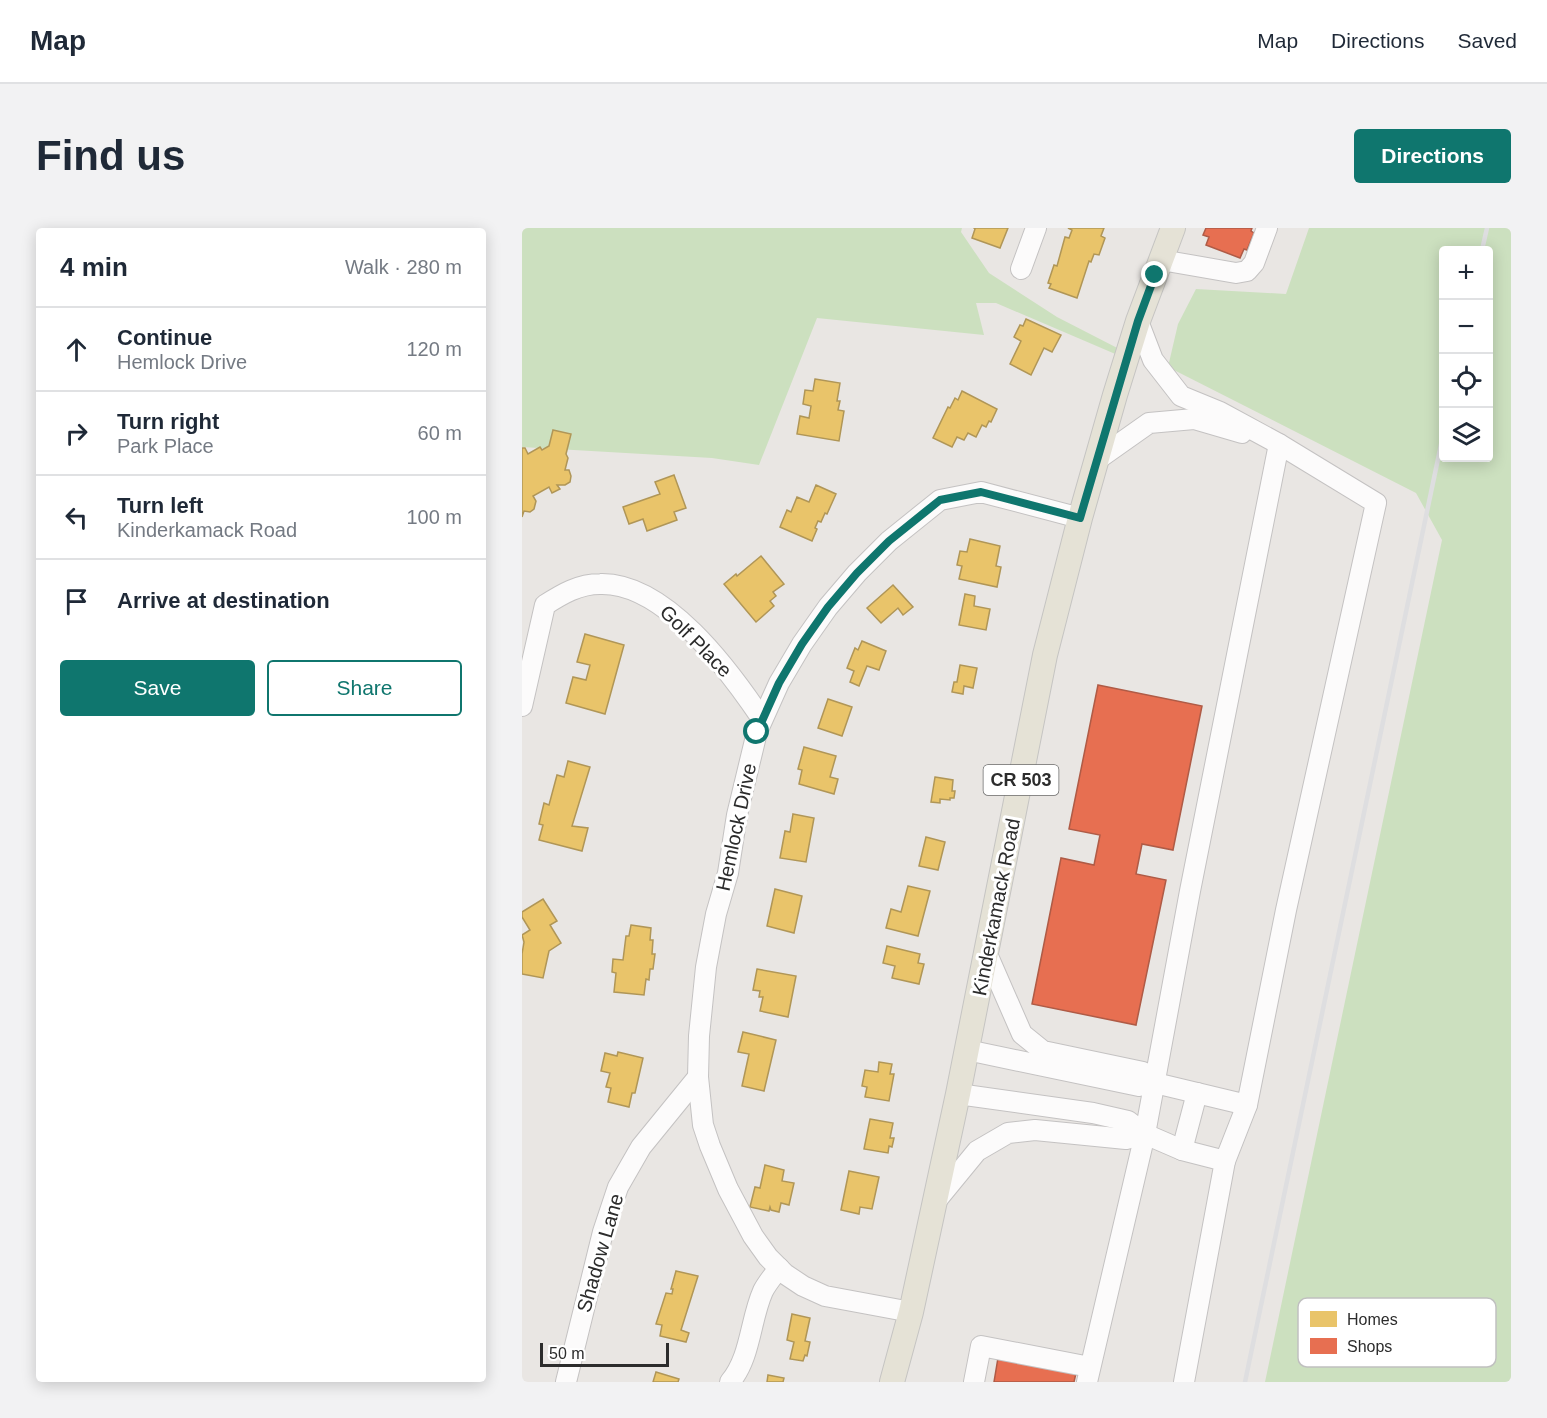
<!DOCTYPE html>
<meta charset="utf-8">
<style>
body{margin:0;font-family:Helvetica,sans-serif;background:#f2f2f3;color:#1f2937}
.controls{position:absolute;right:18px;top:18px;display:grid;overflow:hidden;border-radius:6px;box-shadow:0 3px 15px #0003}
.controls button{width:54px;height:54px;display:grid;place-items:center;padding:0;border:0;border-bottom:2px solid #e0e1e3;background:#fff;color:#1f2937;font:30px sans-serif}
.scale{position:absolute;left:18px;bottom:15px;width:129px;box-sizing:border-box;padding-left:6px;border:3px solid #2c2c2c;border-top:0;font-size:16px;line-height:21px;white-space:nowrap;color:#2c2c2c;-webkit-text-stroke:4px #fff;paint-order:stroke}
.stop{position:absolute;width:18px;height:18px;margin:-14px;border:4px solid #0f766e;border-radius:50%;background:#fff}
.stop.end{background:#0f766e;border-color:#fff;box-shadow:0 2px 6px #0008}
.list{margin:0;padding:0;list-style:none}
h2{display:flex;justify-content:space-between;align-items:center;height:78px;margin:0;padding:0 24px;font-size:26px}
h2 small{font-size:20px;font-weight:400;color:#747a83}
.list li{display:grid;grid-template-columns:39px 1fr auto;gap:18px;align-items:center;box-sizing:border-box;height:84px;padding:0 24px;border-top:2px solid #e0e1e3}
.list b{display:block;font-size:22px;white-space:nowrap}
.list p{margin:0;font-size:20px;white-space:nowrap;color:#747a83}
.list em{font-size:20px;font-style:normal;color:#747a83}
.actions{display:flex;gap:12px;padding:18px 24px}
.actions a{flex:1;padding:14px 0;border:2px solid #0f766e;border-radius:6px;text-align:center;font-size:21px;color:#0f766e}
.actions .main{background:#0f766e;color:#fff}
.icon{flex:none;width:33px;height:33px;fill:none;stroke:currentColor;stroke-width:2;stroke-linecap:round;stroke-linejoin:round}
.map{position:relative;flex:none;width:989px;height:1154px;overflow:hidden;border-radius:6px}
header{display:flex;align-items:center;gap:36px;box-sizing:border-box;height:84px;padding:0 30px;background:#fff;border-bottom:2px solid #e0e1e3}
header strong{font-size:28px}
nav{display:flex;gap:33px;margin-inline-start:auto;font-size:21px}
.intro{display:flex;align-items:center;justify-content:space-between;box-sizing:border-box;height:144px;padding:0 36px}
h1{margin:0;font-size:42px}
.button{padding:15px 27px;border-radius:6px;background:#0f766e;color:#fff;font-size:21px;font-weight:700}
main{display:flex;gap:36px;padding:0 36px}
aside{flex:1;background:#fff;border-radius:6px;box-shadow:0 3px 15px #0003}
.map>svg:first-child{display:block}
.green{fill:#cce0bf;fill-rule:evenodd}
.homes{fill:#e9c46a;stroke:#b09657;stroke-width:1.5}
.shops{fill:#e76f51;stroke:#af5b46;stroke-width:1.5}
.lines{fill:none;stroke-linecap:round;stroke-linejoin:round}
.minor-casing{stroke:#c4c2c2;stroke-width:22}
.major-casing{stroke:#c5c4c2;stroke-width:26}
.minor{stroke:#fcfbfb;stroke-width:20}
.major{stroke:#e5e2d6;stroke-width:24}
.rail{stroke:#dedee0;stroke-width:4.5}
.route{stroke:#0f766e;stroke-width:8}
.labels{text-anchor:middle;dominant-baseline:central;stroke-width:6;stroke-linejoin:round;paint-order:stroke}
.shield{fill:#fff;stroke:#6b6b6b;stroke-width:1.5}
.shield-label{font-size:18px;font-weight:bold;fill:#2c2c2c}
.street-label{font-size:20px;fill:#2c2c2c;stroke:#fff}
.key{fill:#fff;stroke:#c0c0c0;stroke-width:1.5}
.key-label{font-size:16px;fill:#2c2c2c}
</style>
<header>
<strong>Map</strong>
<nav><a>Map</a><a>Directions</a><a>Saved</a></nav>
</header>
<div class="intro"><h1>Find us</h1><a class="button">Directions</a></div>
<main>
<aside>
<h2>4 min<small>Walk · 280 m</small></h2>
<ul class="list">
<li><svg class="icon" aria-label="ahead" viewBox="0 0 24 24"><path d="M12 20V5M6 11l6-6 6 6"/></svg><div><b>Continue</b><p>Hemlock Drive</p></div><em>120 m</em></li>
<li><svg class="icon" aria-label="right" viewBox="0 0 24 24"><path d="M7 20v-9h11M14 6l5 5-5 5"/></svg><div><b>Turn right</b><p>Park Place</p></div><em>60 m</em></li>
<li><svg class="icon" aria-label="left" viewBox="0 0 24 24"><path d="M17 20v-9H6M10 6l-5 5 5 5"/></svg><div><b>Turn left</b><p>Kinderkamack Road</p></div><em>100 m</em></li>
<li><svg class="icon" aria-label="arrive" viewBox="0 0 24 24"><path d="M6 21V4h12l-3 4 3 4H6"/></svg><div><b>Arrive at destination</b></div></li>
</ul>
<div class="actions"><a class="main">Save</a><a>Share</a></div>
</aside>
<div class="map">
<svg width="989" height="1154" viewBox="0 0 989 1154">
<rect width="100%" height="100%" fill="#e9e6e3"/>
<g class="green">
<path d="M0 0H440L439 4 467 45 535 89 607 126 605 131 474 75H454L462 107 295 90 237 237 190 230 0 219Z"/>
<path d="M787 0H989V1154H743L920 312 894 265 646 139 656 96 674 61 764 66ZM921 22H966V230H921Z"/>
</g>
<g class="homes">
<path d="M452 0H486L478 20 450 10 453 1Z"/>
<path d="M546 0H582L579 8 583 10 577 27 572 26 569 34 567 33 555 70 527 60 529 56 526 55 532 37 535 38 543 9 547 10 550 2Z"/>
<path d="M504 91 539 107 530 124 522 120 509 147 488 136 499 113 492 109 498 97 501 98Z"/>
<path d="M293 151 318 155 315 173H318L316 182 322 183 317 213 275 206 278 188 287 190 289 178 281 176 283 162 291 163Z"/>
<path d="M440 163 475 181 469 194 467 193 464 199 460 197 454 209 446 205 442 212 435 209 430 219 411 210 426 179 428 180 433 170 436 172Z"/>
<path d="M31 202 49 206 44 226 46 230 43 242H47L49 248 48 254 43 257H35L38 261 30 265 27 259 11 268 14 273 12 281 8 284 2 283 0 289V220H3L6 226 18 219 20 222 27 218Z"/>
<path d="M152 247 164 280 152 284 155 292 125 303 121 291 107 296 101 279 138 266 133 254Z"/>
<path d="M294 257 314 266 305 286 303 285 299 294 296 293 293 300 295 301 290 313 258 299 265 282 269 284 275 269 287 274Z"/>
<path d="M448 311 478 318 474 338 479 339 475 359 437 351 440 338 435 337 438 323 445 324Z"/>
<path d="M239 328 262 356 251 364 254 368 248 373 252 378 234 394 202 356 214 346 215 348Z"/>
<path d="M371 357 391 379 381 387 376 380 359 395 345 380Z"/>
<path d="M443 366 453 368 452 378 468 381 464 402 437 397Z"/>
<path d="M63 406 102 417 83 486 44 475 51 449 64 452 68 437 55 434Z"/>
<path d="M340 413 364 423 357 442 345 438 337 458 328 454 332 443 325 440 333 420 336 422Z"/>
<path d="M438 437 455 440 451 460 442 458 441 466 430 464 432 454H435Z"/>
<path d="M306 471 330 479 320 508 296 500Z"/>
<path d="M282 519 314 528 308 549 316 551 312 566 277 556 280 542 276 541Z"/>
<path d="M46 533 68 539 50 598 66 600 60 623 17 612 21 597 17 596 22 575 27 577 35 547 42 549Z"/>
<path d="M413 549 431 552 430 563H433L432 570H428V572L418 571V575L409 574Z"/>
<path d="M271 586 292 590 284 634 258 630 263 603 268 604Z"/>
<path d="M404 609 423 614 416 642 397 638Z"/>
<path d="M386 658 408 663 396 708 364 700 369 681 379 684Z"/>
<path d="M253 661 280 668 272 705 245 698Z"/>
<path d="M21 671 35 693 28 697 39 715 27 723 21 750 0 746V726L2 714 0 707 8 702 0 689V684Z"/>
<path d="M109 697 129 700 128 712H131L130 726H133L131 741H128L127 752 124 751 122 767 92 764 94 745 90 744 91 731 101 732 104 708H107Z"/>
<path d="M365 718 398 726 396 735 402 736 397 756 370 750 373 738 361 735Z"/>
<path d="M235 741 274 748 266 789 238 783 241 769H237L238 763 231 762Z"/>
<path d="M221 804 254 812 242 863 220 858 227 826 216 824Z"/>
<path d="M96 824 121 830 113 865H110L107 879 86 874 89 860 84 859 88 845 79 843 83 825 95 828Z"/>
<path d="M357 834 370 836 368 846H372L367 873 343 869 345 859 340 858 343 842 356 844Z"/>
<path d="M348 891 371 895 368 910H372L370 919 367 918 366 925 342 921Z"/>
<path d="M243 937 262 942 260 953 272 955 267 977 259 975 257 984 249 982 248 979 247 983 228 979 233 959 238 960Z"/>
<path d="M327 943 357 949 350 981 338 979 337 986 319 982Z"/>
<path d="M154 1043 176 1048 159 1102 167 1105 164 1114 138 1108 140 1097 134 1096 144 1065 150 1066 151 1061H149Z"/>
<path d="M270 1086 288 1090 283 1113 288 1114 285 1128 283 1127 281 1133 268 1131 272 1114 265 1112Z"/>
<path d="M134 1144 157 1151 156 1154H131Z"/>
<path d="M246 1147 262 1150 261 1154H245Z"/>
</g>
<g class="shops">
<path d="M684 0H730L729 3 732 5 725 22 722 21 718 30 684 17 687 9 681 7Z"/>
<path d="M576 457 680 478 651 622 620 616 614 646 644 652 614 797 510 776 539 630 572 637 578 607 547 601Z"/>
<path d="M476 1130 554 1145 552 1154H472Z"/>
</g>
<g class="lines">
<defs>
<g id="minor">
<path d="M639 32 714 45 725 43 732 35 745 0"/>
<path d="M499 41 514 0"/>
<path d="M576 231 627 195 672 191 720 205"/>
<path d="M0 478 23 377C40 366 57 356 78 356 143 354 207 442 240 491"/>
<path d="M465 726 500 806 521 823 621 844 633 855"/>
<path d="M445 822 617 858 633 855 725 877 764 682 854 275 757 216 698 184 659 168 631 132 616 93"/>
<path d="M436 866 571 885 606 893 623 906 660 922 703 933 662 1154"/>
<path d="M660 922 675 865"/>
<path d="M703 933 725 877"/>
<path d="M414 973 455 923 486 905 513 902 604 911 623 906"/>
<path d="M389 1084 303 1068 281 1058 263 1046 246 1029 231 1008 206 961 188 918 181 897 176 849 177 808 184 739 194 686 206 645 215 587 235 504 257 455 280 416 306 379 335 345 367 313 418 272 459 264 558 290"/>
<path d="M44 1154 81 1004 96 959 119 919 176 849"/>
<path d="M208 1154C229 1129 228 1092 241 1063 245 1055 252 1047 257 1040"/>
<path d="M452 1154 459 1118 568 1139"/>
<path d="M565 1154 623 906 668 663 757 216"/>
</g>
<path id="major" d="M370 1154 389 1084 436 866 523 427 558 290 593 167 616 93 651 0"/>
</defs>
<use href="#minor" class="minor-casing"/>
<use href="#major" class="major-casing"/>
<use href="#minor" class="minor"/>
<use href="#major" class="major"/>
<g class="rail">
<path d="M960 22 965 0"/>
<path d="M723 1154 921 207"/>
</g>
</g>
<g class="lines">
<path class="route" d="M235 504 257 455 280 416 306 379 335 345 367 313 418 272 459 264 558 290 616 93 633 47"/>
</g>
<g class="labels">
<rect class="shield" x="461.5" y="537" width="75" height="30" rx="4.5"/>
<g class="shield-label">
<text x="499" y="552">CR 503</text>
</g>
<g class="street-label">
<text transform="translate(174 413) rotate(45)">Golf Place</text>
<text transform="translate(214 599) rotate(-78)">Hemlock Drive</text>
<text transform="translate(474 679) rotate(-79)">Kinderkamack Road</text>
<text transform="translate(78 1025) rotate(-74)">Shadow Lane</text>
</g>
</g>
<rect x="776" y="1070" width="198" height="69" rx="9" class="key"/>
<rect x="788" y="1083" width="27" height="16" fill="#e9c46a"/>
<rect x="788" y="1110" width="27" height="16" fill="#e76f51"/>
<g class="key-label">
<text x="825" y="1097">Homes</text>
<text x="825" y="1124">Shops</text>
</g>
</svg>
<div class="controls">
<button>+</button>
<button>−</button>
<button><svg class="icon" aria-label="locate" viewBox="0 0 24 24"><circle cx="12" cy="12" r="6"/><path d="M12 2v4M12 18v4M2 12h4M18 12h4"/></svg></button>
<button><svg class="icon" aria-label="layers" viewBox="0 0 24 24"><path d="M12 4l9 5-9 5-9-5zM3 14l9 5 9-5"/></svg></button>
</div>
<div class="scale">50 m</div>
<div class="stop" style="left:235px;top:504px"></div>
<div class="stop end" style="left:633px;top:47px"></div>
</div>
</main>
